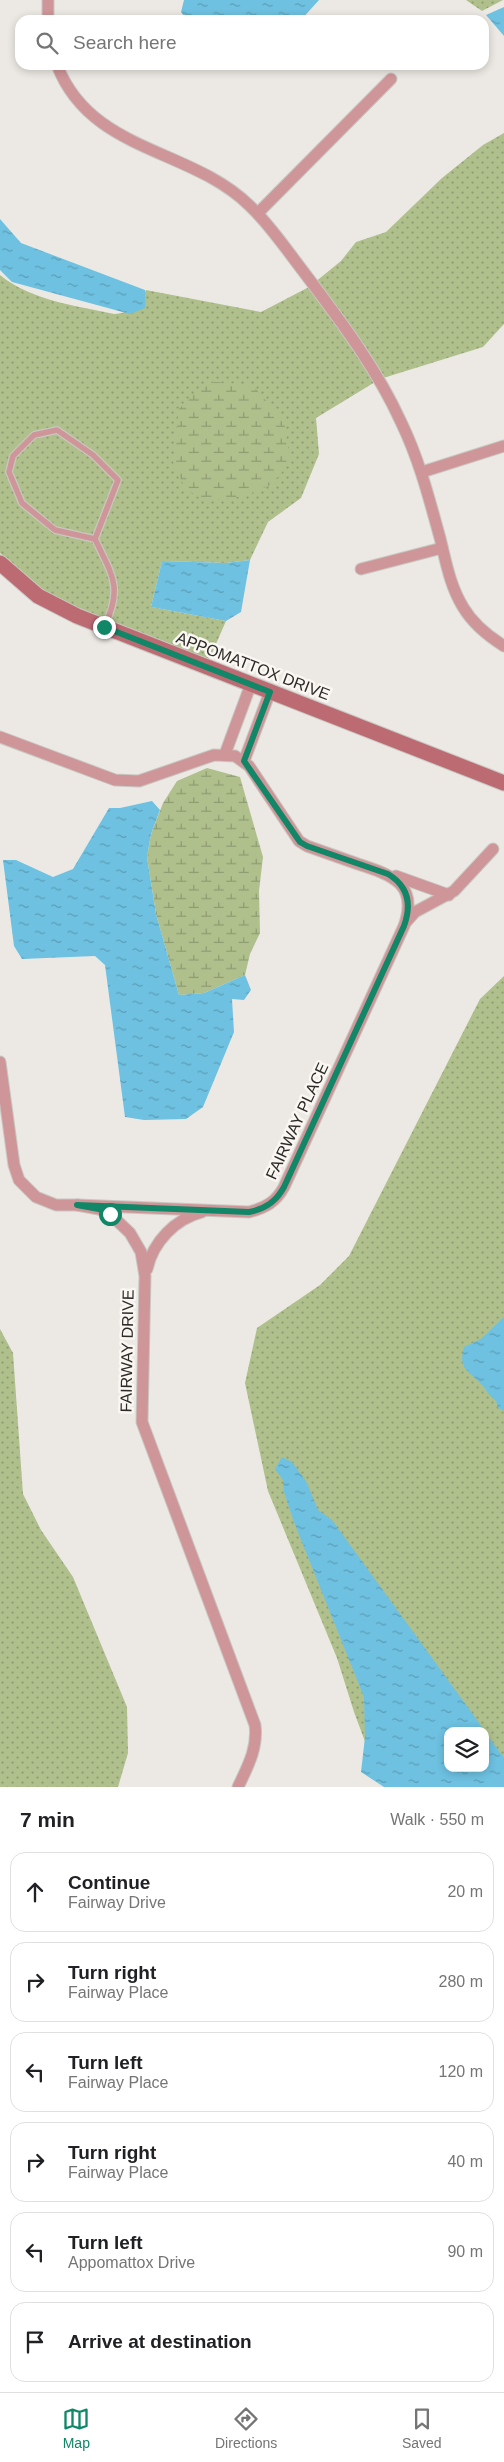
<!DOCTYPE html>
<meta charset="utf-8">
<style>
body{margin:0;font-family:Arial,sans-serif;background:#f2f2f2;color:#202124}
.controls{position:absolute;right:15px;bottom:15px;display:grid;overflow:hidden;border-radius:10px;box-shadow:0 2px 8px #0003}
.controls button{width:45px;height:45px;display:grid;place-items:center;padding:0;border:0;border-bottom:1px solid #e0e0e0;background:#fff;color:#202124;font:25px sans-serif}
.stop{position:absolute;width:15px;height:15px;margin:-11px;border:4px solid #118767;border-radius:50%;background:#fff}
.stop.end{background:#118767;border-color:#fff;box-shadow:0 1px 5px #0008}
.list{margin:0;padding:0;list-style:none}
h2{display:flex;justify-content:space-between;align-items:center;height:65px;margin:0;padding:0 20px;font-size:21px}
h2 small{font-size:16px;font-weight:400;color:#757577}
.list li{display:grid;grid-template-columns:32px 1fr auto;gap:15px;align-items:center;box-sizing:border-box;height:80px;margin:0 10px 10px;padding:0 10px;border:1px solid #e0e0e0;border-radius:15px}
.list b{display:block;font-size:19px;white-space:nowrap}
.list p{margin:0;font-size:16px;white-space:nowrap;color:#757577}
.list em{font-size:16px;font-style:normal;color:#757577}
.icon{flex:none;width:28px;height:28px;fill:none;stroke:currentColor;stroke-width:2;stroke-linecap:round;stroke-linejoin:round}
.map{position:relative;flex:none;width:504px;height:1787px;overflow:hidden}
.search{position:absolute;background:#fff;box-shadow:0 2px 8px #0003;left:15px;right:15px;top:15px;height:55px;display:flex;align-items:center;gap:12px;box-sizing:border-box;padding:0 18px;border-radius:15px;color:#757577;font-size:19px}
.sheet{height:605px;background:#fff}
nav{display:flex;justify-content:space-around;align-items:center;box-sizing:border-box;height:70px;border-top:1px solid #e0e0e0;background:#fff;font-size:14px;color:#757577}
nav a{display:grid;justify-items:center;gap:2px}
nav .on{color:#118767}
.map>svg:first-child{display:block}
.grass{fill:url(#grass-dots);fill-rule:evenodd}
.wetland{fill:url(#wetland-marsh)}
.water{fill:url(#water-ripples)}
.lines{fill:none;stroke-linecap:round;stroke-linejoin:round}
.lane-casing{stroke:#c9c7c2;stroke-width:8}
.street-casing{stroke:#c9c7c2;stroke-width:13}
.secondary-casing{stroke:#c9c7c2;stroke-width:17}
.lane{stroke:#cf9699;stroke-width:5.5}
.street{stroke:#cf9699;stroke-width:11}
.secondary{stroke:#bd6b73;stroke-width:15}
.route{stroke:#118767;stroke-width:6}
.labels{text-anchor:middle;dominant-baseline:central;stroke-width:5;stroke-linejoin:round;paint-order:stroke}
.street-label{font-size:16px;fill:#2c2b29;stroke:#faf6f1}
</style>
<div class="map">
<svg width="504" height="1787" viewBox="0 0 504 1787">
<defs>
<pattern id="grass-dots" width="8" height="8" patternUnits="userSpaceOnUse" patternTransform="scale(1.25)"><rect width="8" height="8" fill="#afc08c"/><path d="M2 2h.1M6 6h.1" fill="none" stroke="#8f9c72" stroke-width="1.8" stroke-linecap="round"/></pattern>
<pattern id="wetland-marsh" width="20" height="14" patternUnits="userSpaceOnUse" patternTransform="scale(1.25)"><rect width="20" height="14" fill="#afc08c"/><path d="M1 5h8M5 5V1M11 12h8M15 12V8" fill="none" stroke="#8f9c72"/></pattern>
<pattern id="water-ripples" width="26" height="14" patternUnits="userSpaceOnUse" patternTransform="scale(1.25)"><rect width="26" height="14" fill="#6ec1e1"/><path d="M2 4q2-2 4 0t4 0M15 11q2-2 4 0t4 0" fill="none" stroke="#5b9db6"/></pattern>
</defs>
<rect width="100%" height="100%" fill="#ece9e4"/>
<g class="grass">
<path d="M466 0H503L482 11Z"/>
<path d="M504 133V324L483 347 380 379 316 418 319 454 301 498 268 522 250 560 226 563 162 561 151 607 226 621 209 660 56 599 32 582 0 553V275C30 300 77 306 114 314 132 313 138 306 146 290L261 312 309 287 341 261 356 242 386 232 442 178 483 145Z"/>
<path d="M504 976V1787L376 1771 354 1712 337 1658 268 1491 245 1383 257 1328 320 1285 349 1256 480 999ZM448 1731H485V1768H448Z"/>
<path d="M0 1329 13 1353 23 1494 41 1530 73 1577 127 1707 128 1753 118 1787H0Z"/>
</g>
<g class="wetland">
<path d="M214 382 252 385 284 420 290 461 273 484 244 496 206 502 185 488 173 462 179 409 193 394Z"/>
<path d="M207 768 240 777 263 857 259 891 260 933 250 954 245 975 204 993 179 995 156 914 147 857 151 834 163 803 177 781Z"/>
</g>
<g class="water">
<path d="M184 0H319L301 20H187L181 12Z"/>
<path d="M504 7V36L486 15Z"/>
<path d="M0 219 21 243 145 290V308L130 314 12 282 0 270Z"/>
<path d="M250 560 241 612 226 621 151 607 162 561 226 563Z"/>
<path d="M152 801 160 810 151 834 147 857 156 914 179 995 204 993 245 975 251 990 244 1000 232 999 234 1032 203 1107 186 1119 144 1120 125 1117 105 965 95 956 22 959 14 946 3 860H16L53 877 73 869 109 808H120Z"/>
<path d="M504 1317V1411L498 1408 496 1401C489 1396 486 1389 480 1383 468 1371 458 1368 464 1347L481 1339Z"/>
<path d="M282 1457 292 1462 306 1481 318 1510 332 1520 485 1731H448V1768H485V1732L504 1758V1787H384L361 1772 365 1737 364 1697 294 1522 284 1492 283 1480 275 1469Z"/>
</g>
<g class="lines">
<defs>
<path id="lane" d="M95 539 55 530 22 503 9 472 13 456 34 435 57 430 93 455 118 480 95 539C112 575 123 587 105 625"/>
<g id="street">
<path d="M48 20V0"/>
<path d="M57 65C91 153 190 147 250 206 270 225 286 249 303 271 339 319 376 367 401 422 419 459 429 498 440 538 446 562 450 586 463 607 473 624 488 636 504 646"/>
<path d="M258 213 391 79"/>
<path d="M422 472 504 446"/>
<path d="M361 569 442 548"/>
<path d="M0 737 115 780 139 781 214 755 235 756 249 766 299 841 307 846C324 852 341 858 358 864 392 875 419 884 404 926L284 1187C276 1202 265 1208 249 1212L77 1205"/>
<path d="M225 754 251 684"/>
<path d="M244 761 270 692"/>
<path d="M396 876 449 895"/>
<path d="M406 922 415 912 454 891 493 849"/>
<path d="M0 1062 14 1165 19 1180 36 1197 56 1205H77L99 1209 110 1214 130 1233 141 1252 145 1276 142 1422 255 1725C258 1748 248 1766 238 1787"/>
<path d="M147 1269C153 1242 175 1219 202 1212"/>
</g>
<path id="secondary" d="M0 563 38 596 77 616 504 783"/>
</defs>
<use href="#lane" class="lane-casing"/>
<use href="#street" class="street-casing"/>
<use href="#secondary" class="secondary-casing"/>
<use href="#lane" class="lane"/>
<use href="#street" class="street"/>
<use href="#secondary" class="secondary"/>
</g>
<g class="lines">
<path class="route" d="M104 627 270 692 244 761 300 842 307 846 388 874C408 886 412 904 404 926L284 1187C276 1202 265 1209 249 1212L77 1205 99 1209 110 1214"/>
</g>
<g class="labels">
<g class="street-label">
<text transform="translate(253 666) rotate(21)">APPOMATTOX DRIVE</text>
<text transform="translate(297 1121) rotate(-65)">FAIRWAY PLACE</text>
<text transform="translate(127 1351) rotate(-89)">FAIRWAY DRIVE</text>
</g>
</g>
</svg>
<div class="controls">
<button><svg class="icon" aria-label="layers" viewBox="0 0 24 24"><path d="M12 4l9 5-9 5-9-5zM3 14l9 5 9-5"/></svg></button>
</div>
<div class="stop" style="left:110px;top:1214px"></div>
<div class="stop end" style="left:104px;top:627px"></div>
<div class="search"><svg class="icon" aria-label="search" viewBox="0 0 24 24"><circle cx="10" cy="10" r="6"/><path d="M15 15l6 6"/></svg>Search here</div>
</div>
<section class="sheet">
<h2>7 min<small>Walk · 550 m</small></h2>
<ul class="list">
<li><svg class="icon" aria-label="ahead" viewBox="0 0 24 24"><path d="M12 20V5M6 11l6-6 6 6"/></svg><div><b>Continue</b><p>Fairway Drive</p></div><em>20 m</em></li>
<li><svg class="icon" aria-label="right" viewBox="0 0 24 24"><path d="M7 20v-9h11M14 6l5 5-5 5"/></svg><div><b>Turn right</b><p>Fairway Place</p></div><em>280 m</em></li>
<li><svg class="icon" aria-label="left" viewBox="0 0 24 24"><path d="M17 20v-9H6M10 6l-5 5 5 5"/></svg><div><b>Turn left</b><p>Fairway Place</p></div><em>120 m</em></li>
<li><svg class="icon" aria-label="right" viewBox="0 0 24 24"><path d="M7 20v-9h11M14 6l5 5-5 5"/></svg><div><b>Turn right</b><p>Fairway Place</p></div><em>40 m</em></li>
<li><svg class="icon" aria-label="left" viewBox="0 0 24 24"><path d="M17 20v-9H6M10 6l-5 5 5 5"/></svg><div><b>Turn left</b><p>Appomattox Drive</p></div><em>90 m</em></li>
<li><svg class="icon" aria-label="arrive" viewBox="0 0 24 24"><path d="M6 21V4h12l-3 4 3 4H6"/></svg><div><b>Arrive at destination</b></div></li>
</ul>
</section>
<nav>
<a class="on"><svg class="icon" aria-label="map" viewBox="0 0 24 24"><path d="M3 6l6-2 6 2 6-2v14l-6 2-6-2-6 2zM9 4v14M15 6v14"/></svg>Map</a>
<a><svg class="icon" aria-label="directions" viewBox="0 0 24 24"><path d="M12 3l9 9-9 9-9-9zM9 14v-3h6M13 9l2 2-2 2"/></svg>Directions</a>
<a><svg class="icon" aria-label="saved" viewBox="0 0 24 24"><path d="M7 4h10v16l-5-4-5 4z"/></svg>Saved</a>
</nav>
